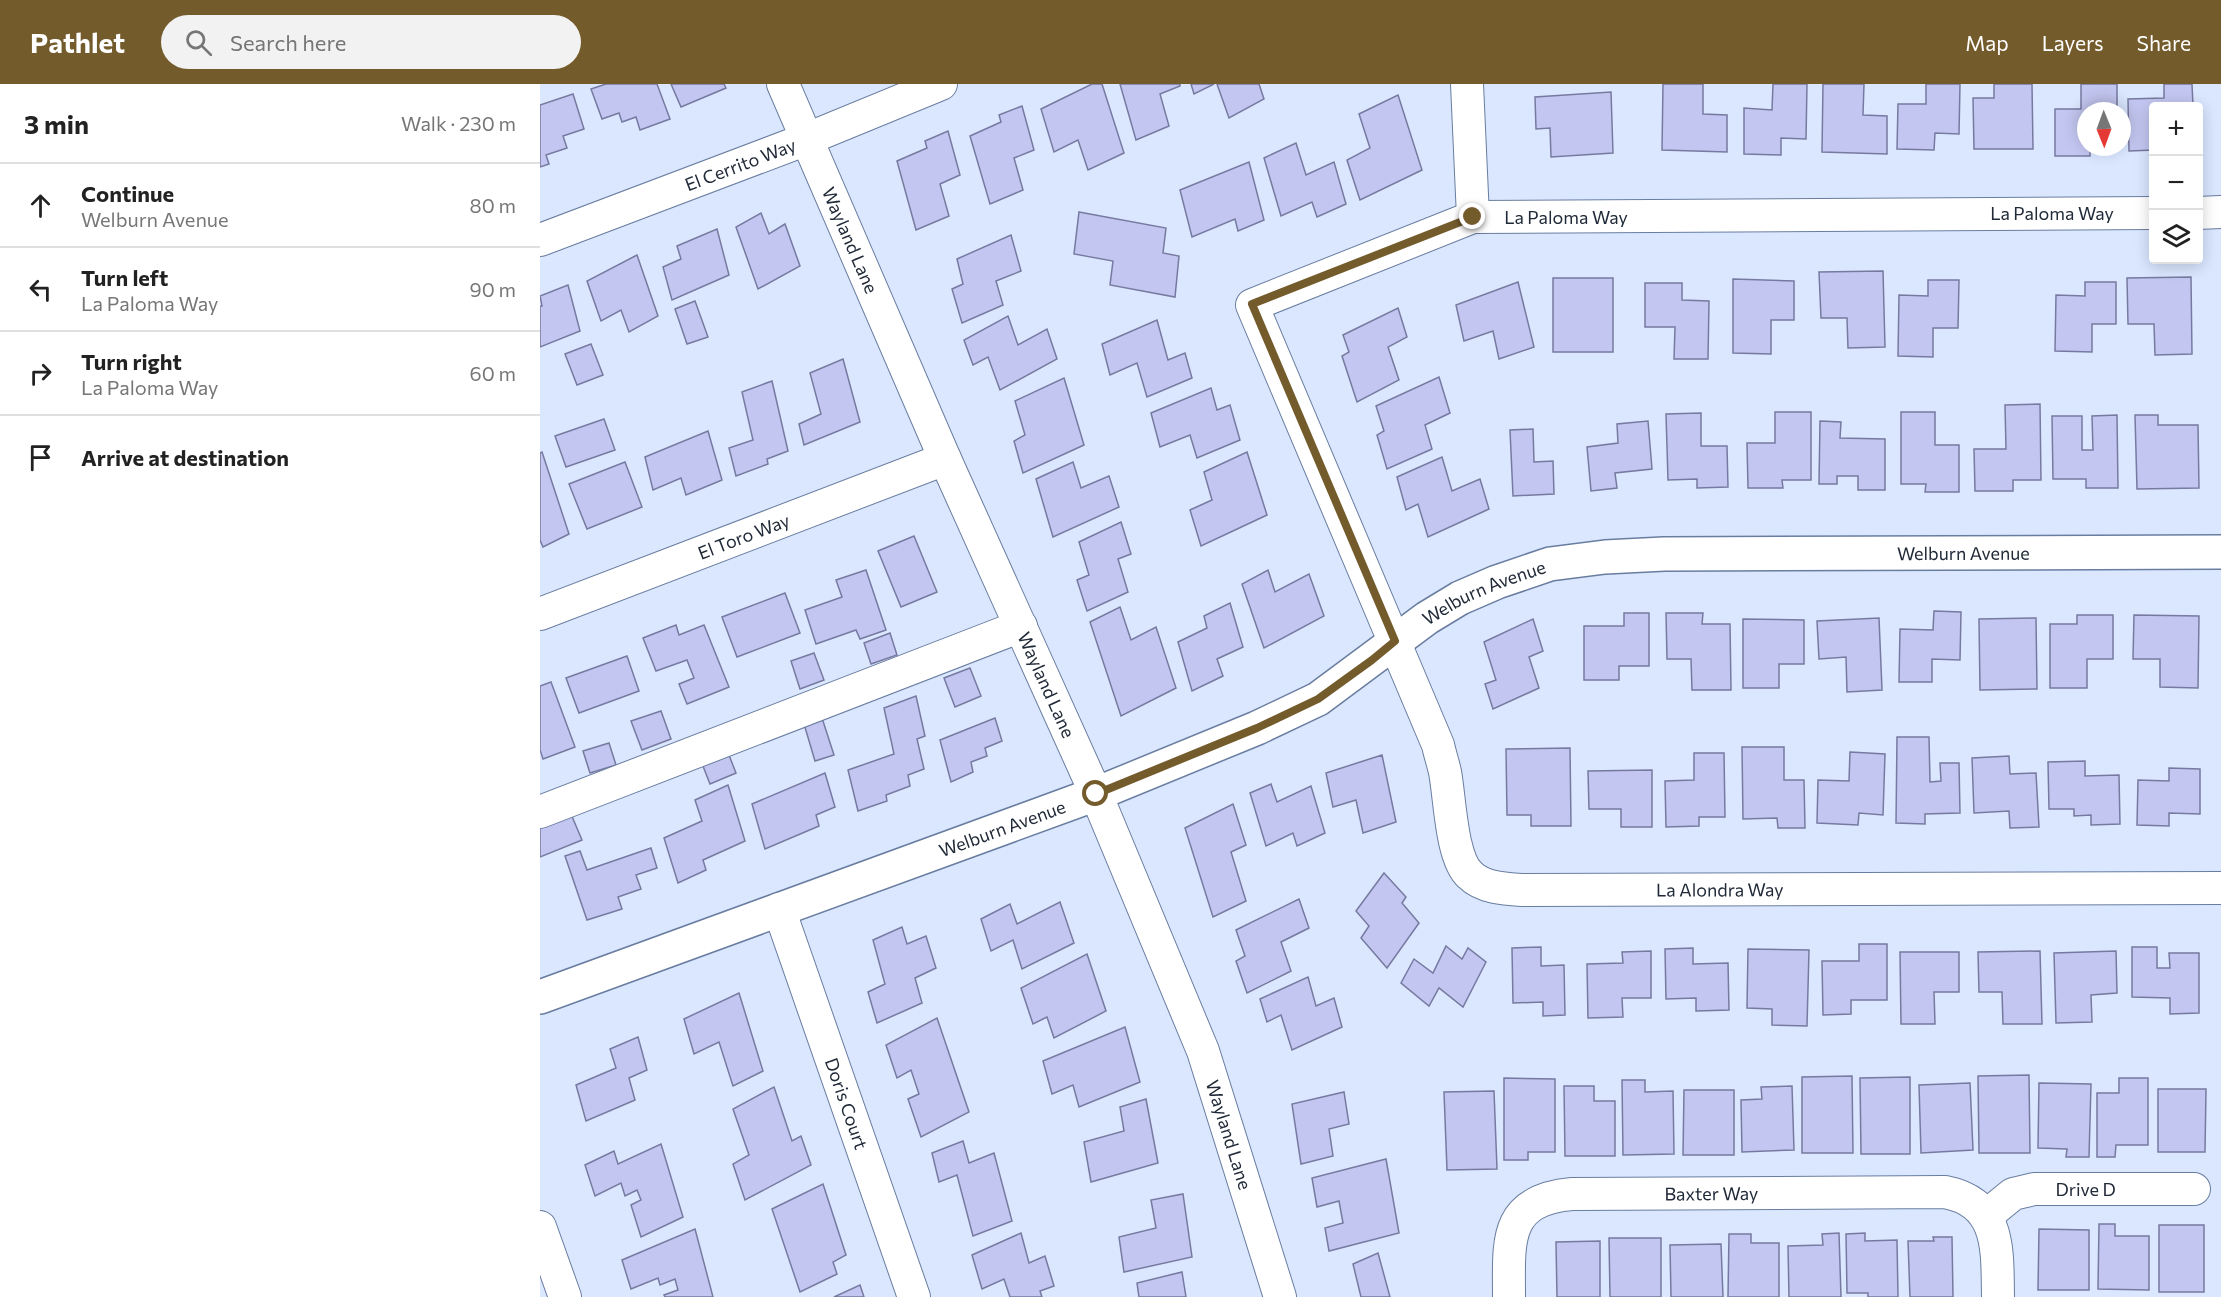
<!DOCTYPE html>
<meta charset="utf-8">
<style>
body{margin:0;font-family:Commissioner,sans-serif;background:#f2f2f2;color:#222}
.controls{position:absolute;right:18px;top:18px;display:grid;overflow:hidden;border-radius:6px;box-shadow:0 3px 15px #0003}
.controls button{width:54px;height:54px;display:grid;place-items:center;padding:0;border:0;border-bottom:2px solid #e0e0e0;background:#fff;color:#222;font:30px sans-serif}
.compass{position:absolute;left:1537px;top:18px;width:54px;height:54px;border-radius:50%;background:#fff;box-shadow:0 3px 15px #0003;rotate:179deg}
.stop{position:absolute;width:18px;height:18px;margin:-14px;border:4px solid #745b2c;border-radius:50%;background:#fff}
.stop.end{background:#745b2c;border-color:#fff;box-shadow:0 2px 6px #0008}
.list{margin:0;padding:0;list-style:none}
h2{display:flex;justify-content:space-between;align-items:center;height:78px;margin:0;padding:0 24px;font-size:26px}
h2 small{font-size:20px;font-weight:400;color:#767676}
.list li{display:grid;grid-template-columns:39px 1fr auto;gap:18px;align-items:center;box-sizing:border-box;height:84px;padding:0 24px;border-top:2px solid #e0e0e0}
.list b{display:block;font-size:22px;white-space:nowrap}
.list p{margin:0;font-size:20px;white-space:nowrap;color:#767676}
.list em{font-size:20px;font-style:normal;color:#767676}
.icon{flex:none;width:33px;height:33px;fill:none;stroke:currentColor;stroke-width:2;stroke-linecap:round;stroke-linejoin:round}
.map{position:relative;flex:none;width:1681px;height:1213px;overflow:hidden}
header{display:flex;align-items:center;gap:36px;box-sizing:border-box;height:84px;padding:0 30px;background:#745b2c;color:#fff}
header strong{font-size:28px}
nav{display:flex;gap:33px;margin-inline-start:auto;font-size:21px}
.search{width:420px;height:54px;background:#f2f2f2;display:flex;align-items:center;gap:15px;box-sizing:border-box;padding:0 21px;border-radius:33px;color:#767676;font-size:22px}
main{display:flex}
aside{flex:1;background:#fff}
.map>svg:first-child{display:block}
.building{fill:#c3c6f0;stroke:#777aa0;stroke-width:1.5}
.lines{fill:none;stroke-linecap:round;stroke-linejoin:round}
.minor-casing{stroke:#697da0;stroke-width:34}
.major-casing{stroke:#697da0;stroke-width:36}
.minor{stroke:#fff;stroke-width:32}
.major{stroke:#fff;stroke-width:33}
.route{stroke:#745b2c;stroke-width:8}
.labels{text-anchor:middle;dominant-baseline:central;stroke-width:4.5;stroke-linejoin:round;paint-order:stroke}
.street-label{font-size:18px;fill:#212a38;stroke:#fff}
</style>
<header>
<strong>Pathlet</strong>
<div class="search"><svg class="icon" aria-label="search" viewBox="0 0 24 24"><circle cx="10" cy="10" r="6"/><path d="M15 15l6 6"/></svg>Search here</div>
<nav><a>Map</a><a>Layers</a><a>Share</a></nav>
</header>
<main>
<aside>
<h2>3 min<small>Walk · 230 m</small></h2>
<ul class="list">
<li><svg class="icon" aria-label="ahead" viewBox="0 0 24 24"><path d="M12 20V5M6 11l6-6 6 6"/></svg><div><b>Continue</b><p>Welburn Avenue</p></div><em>80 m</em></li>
<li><svg class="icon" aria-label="left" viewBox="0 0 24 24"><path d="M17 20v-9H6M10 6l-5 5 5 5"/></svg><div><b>Turn left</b><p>La Paloma Way</p></div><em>90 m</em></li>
<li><svg class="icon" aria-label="right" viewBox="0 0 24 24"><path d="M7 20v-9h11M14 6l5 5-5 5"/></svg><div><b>Turn right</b><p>La Paloma Way</p></div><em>60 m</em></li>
<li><svg class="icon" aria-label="arrive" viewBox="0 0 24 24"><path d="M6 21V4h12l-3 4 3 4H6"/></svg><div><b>Arrive at destination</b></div></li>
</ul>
</aside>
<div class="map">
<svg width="1681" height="1213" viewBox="0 0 1681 1213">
<rect width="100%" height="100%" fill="#dae7ff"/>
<g class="building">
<path d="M66 0H117L130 35 100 46 96 33 82 38 79 29 62 35 51 5Z"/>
<path d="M131 0H184L186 4 141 23Z"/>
<path d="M552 0H562L584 69 548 86 538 56 514 68 501 25Z"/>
<path d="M580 0H640V2L620 10 629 42 596 56Z"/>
<path d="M651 0H674L654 10Z"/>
<path d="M677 0H719L724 15 689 34Z"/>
<path d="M1123 0H1163V30L1187 31V68L1122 66Z"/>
<path d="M1233 0H1267L1266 55 1241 54V71L1204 70V24L1232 26Z"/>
<path d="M1283 0H1324L1323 31 1347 32V70L1282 68Z"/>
<path d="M1386 0H1420L1419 50 1395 49 1394 66 1357 65 1358 20H1386Z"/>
<path d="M1454 0H1492L1493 65H1434L1433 14H1454Z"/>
<path d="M1541 0H1577V27H1546V63H1550V72H1515V25H1541Z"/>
<path d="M1624 0H1652L1653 22H1614V66L1589 67 1588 15 1624 14Z"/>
<path d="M1071 8 1073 69 1011 73 1010 44 996 45 995 13Z"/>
<path d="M33 10 44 45 23 52 27 64 6 71 9 80 0 83V21Z"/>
<path d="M858 11 882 86 820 116 807 76 830 64 819 30Z"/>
<path d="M482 22 494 66 474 74 483 106 450 120 430 52 461 38 459 31Z"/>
<path d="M408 47 420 91 400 100 409 132 376 146 357 77 387 64 385 57Z"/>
<path d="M756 59 766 91 794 78 806 120 777 133 772 118 741 132 724 74Z"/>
<path d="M709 78 724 136 698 147 695 135 652 153 640 106Z"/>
<path d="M539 128 626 144 623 169 639 172 635 213 570 201 573 177 534 170Z"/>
<path d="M221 129 229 150 245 140 260 182 218 205 196 143Z"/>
<path d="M177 145 189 191 132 216 123 183 141 175 137 162Z"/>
<path d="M471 151 481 187 456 197 463 221 422 239 412 205 423 200 417 175Z"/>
<path d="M97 171 118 232 89 248 81 226 61 237 47 197Z"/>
<path d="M1343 187 1345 263 1308 264 1307 234H1281L1279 188Z"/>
<path d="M1651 193 1652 270 1615 271 1614 240H1588L1587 194Z"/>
<rect x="1013" y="194" width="60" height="74"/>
<path d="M1193 195 1254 197V236H1231V270L1193 269Z"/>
<path d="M1388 196H1419L1418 244H1393V273L1358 272 1359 211 1388 212Z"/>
<path d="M978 198 994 263 959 275 953 247 924 257 916 221Z"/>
<path d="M1545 198H1576V240H1552V268L1515 267 1516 211 1545 212Z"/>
<path d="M1105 199H1142V216L1169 217 1168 275H1134L1135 243H1105Z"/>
<path d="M28 201 40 247 0 263V222H2L0 212Z"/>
<path d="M155 217 168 253 147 260 135 225Z"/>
<path d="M858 224 867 253 848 263 859 296 817 318 802 272 809 268 803 251Z"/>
<path d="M468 232 478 261 507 245 517 275 460 306 448 273 433 281 424 256Z"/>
<path d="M617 236 628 276 645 269 652 294 607 313 597 279 570 291 562 260Z"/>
<path d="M51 260 63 291 37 301 25 270Z"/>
<path d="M303 275 320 338 264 361 259 340 281 330 270 289Z"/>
<path d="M899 293 910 329 885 341 892 365 847 385 837 351 844 347 836 322Z"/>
<path d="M524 294 544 361 483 389 474 357 485 351 475 317Z"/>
<path d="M232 297 248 367 227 375 228 380 196 392 189 364 213 356 202 308Z"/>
<path d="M671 304 677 326 690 321 700 356 657 374 650 351 620 363 611 329Z"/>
<path d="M1500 320 1501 396H1473V407H1435L1434 365H1466L1465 321Z"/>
<path d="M1235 328H1271V396H1242L1243 404H1208L1207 359H1235Z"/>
<path d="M1361 328H1395V361H1419V408H1385L1386 400H1361Z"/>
<path d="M1161 329V362H1187L1188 403 1157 404V395L1128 396 1126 330Z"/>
<path d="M1577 331 1578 404H1546V395H1513L1512 332H1542V366H1553L1552 332Z"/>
<path d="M1595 331H1618V341H1658L1659 404 1597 405Z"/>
<path d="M64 335 75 366 26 383 15 352Z"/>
<path d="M1108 337 1112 385 1075 389 1077 404 1051 407 1047 363 1078 359 1077 340Z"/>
<path d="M1280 337 1301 338 1300 354 1345 355V406H1318V392H1297V400H1279Z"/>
<path d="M993 345 994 378 1013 377 1014 410 973 412 970 346Z"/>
<path d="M168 347 182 396 146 411 141 394 113 406 105 373Z"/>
<path d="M2 368 29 450 3 463 0 456V369Z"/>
<path d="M707 368 727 431 661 462 650 426 672 416 664 388Z"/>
<path d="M902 373 912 407 940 395 949 425 888 453 878 420 866 426 857 393Z"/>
<path d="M85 378 102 423 47 445 29 400Z"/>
<path d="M533 378 541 404 569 392 579 423 513 453 496 395Z"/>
<path d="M581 438 591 470 578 475 588 508 547 527 537 496 549 491 539 458Z"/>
<path d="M374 452 397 508 361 523 338 467Z"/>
<path d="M326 486 346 546 320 555 316 546 276 560 265 526 302 513 296 496Z"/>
<path d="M728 486 735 508 769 490 784 532 724 564 702 500Z"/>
<path d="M245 509 260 549 197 573 182 533Z"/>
<path d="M690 519 703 563 677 575 683 592 652 607 638 558 667 544 664 532Z"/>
<path d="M580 523 591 556 616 543 636 604 581 632 550 538Z"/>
<path d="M1394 527 1421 528 1420 576 1392 575V598H1359L1360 545 1393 546Z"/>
<path d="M1084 529H1109V582H1079V596H1044V542H1084Z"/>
<path d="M1126 529H1163L1162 540H1190L1191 606H1152L1151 575H1127Z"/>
<path d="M1537 531H1573V575H1547V604H1510V540H1537Z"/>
<path d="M1594 531 1659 532 1658 604 1620 603V575H1593Z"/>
<path d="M1339 534 1342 606 1307 608 1306 573 1279 575 1277 537Z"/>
<path d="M1496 534 1497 605 1440 606 1439 535Z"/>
<path d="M993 535 1003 567 989 573 999 604 953 625 945 600 956 596 944 558Z"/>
<path d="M1203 535 1264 536V580H1239V604H1203Z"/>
<path d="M136 541 139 551 164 541 189 603 147 620 139 600 154 594 147 576 116 587 103 554Z"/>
<path d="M350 549 357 571 331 580 324 559Z"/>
<path d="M274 569 284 596 260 605 251 577Z"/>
<path d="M87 572 99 607 39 629 26 594Z"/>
<path d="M430 584 441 612 415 623 404 594Z"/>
<path d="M11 598 35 663 3 675 0 666V602Z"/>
<path d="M376 612 385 652 377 655 384 685 368 691 370 702 346 711 347 717 318 727 308 686 354 670 344 624Z"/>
<path d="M121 627 131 655 102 666 91 637Z"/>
<path d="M282 634 294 671 275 677 264 640Z"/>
<path d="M455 634 462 657 445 664 447 672 431 678 433 688 411 698 400 656Z"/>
<path d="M1357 653H1389L1390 698 1401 697 1400 679H1419L1420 729 1385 730V740L1356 739Z"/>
<path d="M69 659 76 681 50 689 43 667Z"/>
<path d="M1202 663H1244V696H1264L1265 744H1238L1237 734 1203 735Z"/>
<path d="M1030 664 1031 742H991V731H967L966 665Z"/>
<path d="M187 666 196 689 170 700 161 677Z"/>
<path d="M1310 668 1345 670 1343 731 1319 729 1318 741 1277 739 1278 696 1309 697Z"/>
<path d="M1154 669H1184L1185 733H1159V742L1126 743 1125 697 1154 696Z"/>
<path d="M842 671 856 738 823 749 816 716 793 723 786 689Z"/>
<path d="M1469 672 1470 690 1496 689 1499 743 1470 744 1469 727 1434 729 1432 674Z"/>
<path d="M1545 677V692L1579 691 1580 740 1551 741V731L1534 732V725H1509L1508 678Z"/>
<path d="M1629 684 1660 685V730L1629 729V742L1597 741 1598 696 1629 697Z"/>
<path d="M1112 686V743H1081V725H1049L1048 687Z"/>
<path d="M285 689 295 723 276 731 279 742 225 765 212 720Z"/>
<path d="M731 700 737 718 771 702 785 749 757 762 753 749 726 762 710 709Z"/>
<path d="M188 701 205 757 163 776 166 786 138 799 124 754 162 737 155 716Z"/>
<path d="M693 720 706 761 691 768 706 817 673 833 645 744Z"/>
<path d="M31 730 42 756 0 773V743Z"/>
<path d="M111 764 117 784 96 791 101 805 78 813 82 825 47 836 25 772 40 767 47 786Z"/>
<path d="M844 789 866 813 862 819 879 839 847 884 821 854 829 842 816 827Z"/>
<path d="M759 815 769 844 741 858 751 887 707 909 696 877 705 872 696 846Z"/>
<path d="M520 818 534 859 482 885 473 856 451 867 441 835 470 820 477 840Z"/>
<path d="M362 843 367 860 386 852 396 884 375 894 382 919 337 939 328 908 345 900 333 856Z"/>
<path d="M1319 860H1347V916H1311V930L1283 931 1282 877H1319Z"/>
<path d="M906 862 922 875 928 864 946 878 923 923 899 904 889 922 861 899 874 875 893 889Z"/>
<path d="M1001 863V882L1024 881 1025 931 1003 932V918L973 919 972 864Z"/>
<path d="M1592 863H1617V884H1630L1629 869H1659V929L1630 930V914L1592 913Z"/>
<path d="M1153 864V880L1188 879 1189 926 1156 927V914L1126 915 1125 865Z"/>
<path d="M1208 865 1269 866 1267 942 1232 941V925L1207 924Z"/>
<path d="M1111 867V914H1082L1083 933 1048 934 1047 880 1083 879 1082 868Z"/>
<path d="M1500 867 1502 940H1463L1462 908H1439L1438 868Z"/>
<path d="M1576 867 1577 909 1551 911 1552 938 1516 939 1514 869Z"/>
<path d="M1360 868H1419V908H1394L1395 940H1361Z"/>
<path d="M547 870 566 927 514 954 507 933 493 940 481 904Z"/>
<path d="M768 893 776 922 794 914 802 943 752 966 741 931 727 938 720 915Z"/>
<path d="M199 909 223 987 193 1002 179 958 154 970 144 935Z"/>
<path d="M397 934 429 1028 381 1053 368 1015 379 1010 371 986 357 994 346 961Z"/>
<path d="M585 943 600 998 539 1023 533 1001 512 1010 503 977Z"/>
<path d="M98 953 107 986 89 994 95 1016 46 1037 36 1001 76 984 70 965Z"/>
<path d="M1489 991 1490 1069H1439L1438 992Z"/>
<path d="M1312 992 1313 1069H1262V993Z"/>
<path d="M1370 993V1070H1321L1320 994Z"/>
<path d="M964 994 1015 995V1068H988V1076H964Z"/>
<path d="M1579 994H1608V1061H1576L1575 1073H1557V1009H1579Z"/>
<path d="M1082 996H1105V1008L1133 1007 1134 1070 1083 1071Z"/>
<path d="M1430 999 1433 1066 1381 1069 1379 1001Z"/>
<path d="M1499 999 1551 1000 1549 1073H1526L1527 1065 1498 1064Z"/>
<path d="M1024 1002H1054V1017H1075V1072H1025Z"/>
<path d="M1252 1002 1254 1066 1202 1068 1201 1016 1222 1015 1221 1003Z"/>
<path d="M234 1003 252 1057 261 1052 271 1081 205 1116 193 1080 209 1071 193 1025Z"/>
<path d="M1618 1005H1666L1665 1068H1618Z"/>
<path d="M1144 1006H1194V1071H1143Z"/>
<path d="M954 1007 957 1085 907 1086 904 1008Z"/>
<path d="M804 1008 809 1040 789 1045 793 1072 761 1080 752 1020Z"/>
<path d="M606 1015 618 1079 551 1098 544 1058 584 1047 580 1023Z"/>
<path d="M423 1057 429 1079 454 1069 472 1137 433 1152 417 1091 399 1098 392 1069Z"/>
<path d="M121 1060 143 1133 101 1153 91 1121 101 1116 97 1106 85 1112 81 1099 55 1112 45 1081 74 1067 78 1080Z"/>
<path d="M846 1075 859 1149 789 1167 785 1144 803 1139 799 1117 777 1123 772 1094Z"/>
<path d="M283 1100 306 1171 293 1178 297 1190 260 1208 232 1125Z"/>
<path d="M643 1110 652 1173 584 1188 579 1153 616 1144 611 1116Z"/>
<path d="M1559 1140H1575V1152H1609V1206L1558 1205Z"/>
<rect x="1619" y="1141" width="45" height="67"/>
<path d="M155 1145 173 1213H125L124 1211 138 1206 135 1195 120 1201 118 1194 91 1205 82 1176Z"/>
<path d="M1499 1145 1549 1146V1206H1498Z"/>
<path d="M481 1149 489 1179 505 1172 514 1202 500 1207 502 1213H470L464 1195 442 1205 432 1171Z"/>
<path d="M1299 1149 1301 1213H1249L1248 1162 1283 1161 1282 1150Z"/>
<path d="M1325 1149V1157L1357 1156 1358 1213H1328V1209H1307L1306 1150Z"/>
<path d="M1189 1150H1211V1159H1239V1213H1188Z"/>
<path d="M1393 1153H1412L1413 1213H1370L1368 1157H1394Z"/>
<path d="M1069 1154H1121V1213H1070Z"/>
<path d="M1060 1157V1213H1017L1016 1158Z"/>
<path d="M1181 1160 1183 1213H1131L1130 1161Z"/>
<path d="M838 1169 850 1213H821L813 1180Z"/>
<path d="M642 1188 646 1213H599L597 1199Z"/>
<path d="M320 1201 324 1213H294Z"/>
</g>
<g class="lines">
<defs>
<g id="minor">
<path id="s1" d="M243 0 405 375 556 710 663 967 740 1213"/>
<path d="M927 0 933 133"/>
<path id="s2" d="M1614 129 933 133 712 221 898 661C900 670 903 679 905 688 910 714 911 774 930 791 943 804 965 805 983 806L1681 804"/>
<path d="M1658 129 1681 128"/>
<path id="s3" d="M0 156 267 55 401 0"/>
<path id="s4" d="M0 530 405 375"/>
<path d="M0 728 481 542"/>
<path id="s5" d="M239 825 374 1213"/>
<path id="s6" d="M1446 1132 1473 1110 1494 1105H1654"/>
<path d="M0 1143 25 1213"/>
<path id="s7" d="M969 1213C969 1158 963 1116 1032 1110L1405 1108C1462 1119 1457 1168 1458 1213"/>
</g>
<g id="major">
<path id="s8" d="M0 913 556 710 717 644 778 615 887 534 920 514 957 498 1010 480 1065 473 1124 470 1681 468"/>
</g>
</defs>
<use href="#minor" class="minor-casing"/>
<use href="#major" class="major-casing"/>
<use href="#minor" class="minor"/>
<use href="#major" class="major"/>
</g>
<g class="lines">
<path class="route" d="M556 710 717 644 778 615 832 576 855 557 712 220 933 133"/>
</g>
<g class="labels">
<g class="street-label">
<text stroke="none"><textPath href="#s3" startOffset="214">El Cerrito Way</textPath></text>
<text x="1512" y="129">La Paloma Way</text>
<text x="1026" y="133">La Paloma Way</text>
<text stroke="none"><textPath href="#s1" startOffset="170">Wayland Lane</textPath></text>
<text stroke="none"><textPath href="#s4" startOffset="218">El Toro Way</textPath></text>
<text stroke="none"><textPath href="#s8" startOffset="1518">Welburn Avenue</textPath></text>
<text stroke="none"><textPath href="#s8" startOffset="1032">Welburn Avenue</textPath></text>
<text stroke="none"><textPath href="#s1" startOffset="656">Wayland Lane</textPath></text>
<text stroke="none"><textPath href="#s8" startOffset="492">Welburn Avenue</textPath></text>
<text stroke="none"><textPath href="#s2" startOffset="1785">La Alondra Way</textPath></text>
<text stroke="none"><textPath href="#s5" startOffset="206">Doris Court</textPath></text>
<text stroke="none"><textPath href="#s1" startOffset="1142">Wayland Lane</textPath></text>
<text stroke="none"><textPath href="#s6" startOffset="108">Drive D</textPath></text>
<text stroke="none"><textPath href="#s7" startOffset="280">Baxter Way</textPath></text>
</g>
</g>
</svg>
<div class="controls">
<button>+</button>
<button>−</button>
<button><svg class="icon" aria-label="layers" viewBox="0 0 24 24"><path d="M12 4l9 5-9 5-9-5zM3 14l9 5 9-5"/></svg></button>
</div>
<svg class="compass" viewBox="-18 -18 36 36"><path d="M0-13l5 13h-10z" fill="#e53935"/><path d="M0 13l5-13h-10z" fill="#767676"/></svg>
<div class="stop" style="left:556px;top:710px"></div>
<div class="stop end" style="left:933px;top:133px"></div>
</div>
</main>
